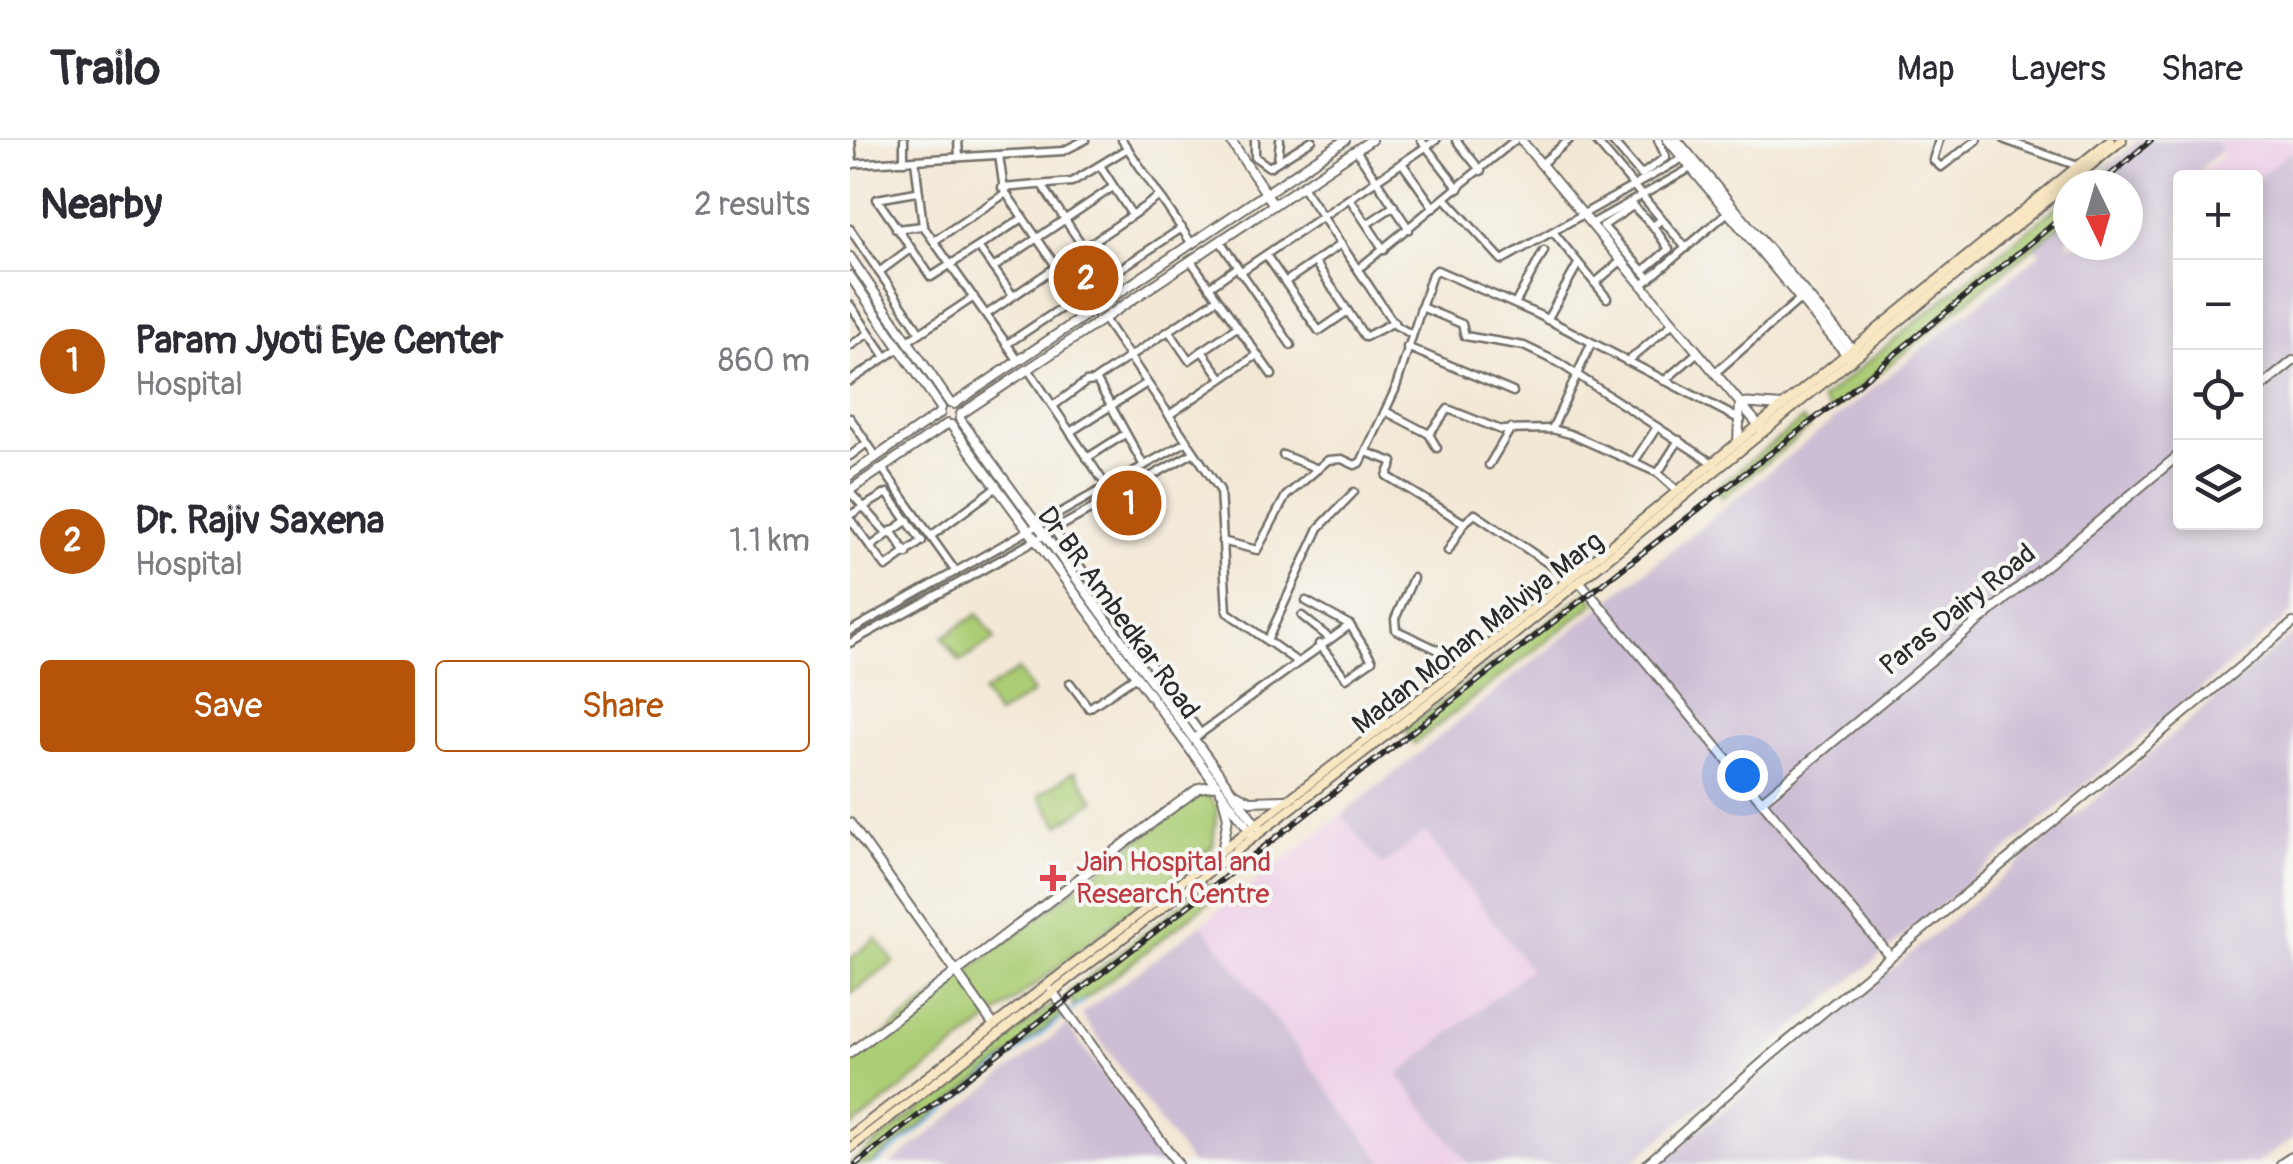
<!DOCTYPE html>
<meta charset="utf-8">
<style>
body{margin:0;font-family:Pangolin,sans-serif;background:#f2f2f3;color:#2b2b33}
.controls{position:absolute;right:30px;top:30px;display:grid;overflow:hidden;border-radius:10px;box-shadow:0 5px 15px #0003}
.controls button{width:90px;height:90px;display:grid;place-items:center;padding:0;border:0;border-bottom:2px solid #e1e1e2;background:#fff;color:#2b2b33;font:50px sans-serif}
.compass{position:absolute;left:1203px;top:30px;width:90px;height:90px;border-radius:50%;background:#fff;box-shadow:0 5px 15px #0003;rotate:175deg}
.you{position:absolute;left:892px;top:635px;width:35px;height:35px;margin:-25px;border:8px solid #fff;border-radius:50%;background:#1a73e8;box-shadow:0 0 0 15px #1a73e833}
.badge{display:grid;place-items:center;width:65px;height:65px;border-radius:50%;background:#b45309;color:#fff;font-size:32px;font-weight:700}
.pin{position:absolute;translate:-50% -50%;border:5px solid #fff;box-shadow:0 2px 10px #0006}
.list{margin:0;padding:0;list-style:none}
h2{display:flex;justify-content:space-between;align-items:center;height:130px;margin:0;padding:0 40px;font-size:42px}
h2 small{font-size:32px;font-weight:400;color:#7c7c81}
.list li{display:grid;grid-template-columns:65px 1fr auto;gap:30px;align-items:center;box-sizing:border-box;height:180px;padding:0 40px;border-top:2px solid #e1e1e2}
.list b{display:block;font-size:38px;white-space:nowrap}
.list p{margin:0;font-size:32px;white-space:nowrap;color:#7c7c81}
.list em{font-size:32px;font-style:normal;color:#7c7c81}
.actions{display:flex;gap:20px;padding:30px 40px}
.actions a{flex:1;padding:22px 0;border:2px solid #b45309;border-radius:10px;text-align:center;font-size:35px;color:#b45309}
.actions .main{background:#b45309;color:#fff}
.icon{flex:none;width:55px;height:55px;fill:none;stroke:currentColor;stroke-width:2;stroke-linecap:round;stroke-linejoin:round}
.map{position:relative;flex:none;width:1443px;height:1024px;overflow:hidden}
header{display:flex;align-items:center;gap:60px;box-sizing:border-box;height:140px;padding:0 50px;background:#fff;border-bottom:2px solid #e1e1e2}
header strong{font-size:48px}
nav{display:flex;gap:55px;margin-inline-start:auto;font-size:35px}
main{display:flex}
aside{flex:1;background:#fff}
.map>svg:first-child{display:block}
.built{fill:#eed0e8}
.industrial{fill:#ccbed4}
.green{fill:#accd75;stroke:#6c7c50;stroke-width:2.5}
.lines{fill:none;stroke-linecap:round;stroke-linejoin:round}
.stream{stroke:#80b9f0;stroke-width:2.5}
.minor-casing{stroke:#716d66;stroke-width:11}
.tertiary-casing{stroke:#716d66;stroke-width:12}
.secondary-casing{stroke:#716d66;stroke-width:12}
.minor{stroke:#fff;stroke-width:6}
.tertiary{stroke:#fff;stroke-width:8}
.secondary{stroke:#f9e7c3;stroke-width:8}
.rail-casing{stroke:#2b2b2b;stroke-width:6}
.rail{stroke:#f6f6f2;stroke-width:2.5;stroke-dasharray:8;stroke-linecap:butt}
.health-dot{fill:#e0444e;stroke:#f6f6f2;stroke-width:4}
.labels{text-anchor:middle;dominant-baseline:central;stroke-width:8;stroke-linejoin:round;paint-order:stroke}
.street-label{font-size:28px;fill:#2b2b2b;stroke:#f6f6f2}
.health-label{font-size:28px;fill:#be3a42;stroke:#f6f6f2;text-anchor:start}
</style>
<header>
<strong>Trailo</strong>
<nav><a>Map</a><a>Layers</a><a>Share</a></nav>
</header>
<main>
<aside>
<h2>Nearby<small>2 results</small></h2>
<ul class="list">
<li><span class="badge">1</span><div><b>Param Jyoti Eye Center</b><p>Hospital</p></div><em>860 m</em></li>
<li><span class="badge">2</span><div><b>Dr. Rajiv Saxena</b><p>Hospital</p></div><em>1.1 km</em></li>
</ul>
<div class="actions"><a class="main">Save</a><a>Share</a></div>
</aside>
<div class="map">
<svg width="1443" height="1024" viewBox="0 0 1443 1024">
<rect width="100%" height="100%" fill="#f6f6f2"/>
<filter id="ink" filterUnits="userSpaceOnUse"><feTurbulence type="fractalNoise" baseFrequency=".01" numOctaves="2"/><feDisplacementMap in="SourceGraphic" scale="20" xChannelSelector="R" yChannelSelector="G"/><feConvolveMatrix kernelMatrix="1 2 1 2 8 2 1 2 1" color-interpolation-filters="sRGB"/></filter>
<filter id="wash" filterUnits="userSpaceOnUse"><feTurbulence type="fractalNoise" baseFrequency=".0048" numOctaves="4" result="noise"/><feDisplacementMap in="SourceGraphic" scale="40" xChannelSelector="R" yChannelSelector="G"/><feGaussianBlur stdDeviation="2.25" result="paint"/><feColorMatrix in="noise" values="0 0 0 0 0 0 0 0 0 0 0 0 0 0 0 0 0 1.4 0 .05"/><feComposite in="paint" operator="in"/></filter>
<g filter="url(#wash)">
<rect width="100%" height="100%" fill="#f3e8d5"/>
<g class="built">
<path d="M1360 0H1443V15L1406 48V38L1352 37 1349 34 1373 15Z"/>
<path d="M492 675 532 726 575 692 681 829 549 935 619 1024H535L352 784Z"/>
</g>
<g class="industrial">
<path d="M1290 0H1363L1372 9 1349 31 1354 37 1330 38V382H1406V40L1443 9V472L780 1024H619L548 935 680 829 575 692 532 726 492 675 1191 113 1174 96 1218 60V105H1278V45H1236Z"/>
<path d="M1443 494V999L1405 1024H809Z"/>
<path d="M352 784 535 1024H341L231 874Z"/>
<path d="M217 885 319 1024H41Z"/>
</g>
<g class="green">
<path d="M1218 57V79L981 272 971 260Z"/>
<path d="M953 279 959 288 872 358 866 348Z"/>
<path d="M737 452 745 463 564 604 555 590Z"/>
<path d="M128 474 145 499 110 522 93 497Z"/>
<path d="M168 530 183 553 147 575 133 553Z"/>
<path d="M225 631 245 661 209 685 189 655Z"/>
<path d="M354 650 367 666 363 706 0 989V921Z"/>
<path d="M359 743 369 754 224 868 219 852Z"/>
<path d="M26 798 44 822 1 854 0 819Z"/>
<path d="M200 866 212 875 21 1024H0Z"/>
</g>
<g class="lines">
<path class="stream" d="M26 1024 234 861"/>
</g>
</g>
<g filter="url(#ink)">
<g class="lines">
<defs>
<g id="minor">
<path d="M1 0 3 24"/>
<path d="M54 0V21"/>
<path d="M108 0 109 17"/>
<path d="M272 0 342 104"/>
<path d="M405 0V17L419 27 462 0"/>
<path d="M571 0 609 49"/>
<path d="M606 0 631 31"/>
<path d="M745 0 836 108"/>
<path d="M761 0 791 35 816 17 808 0"/>
<path d="M1089 0 1083 20 1091 27 1127 0"/>
<path d="M1155 0 1228 26"/>
<path d="M506 10 559 89"/>
<path d="M149 15 154 50 206 126"/>
<path d="M65 20 73 86 168 220"/>
<path d="M428 21 430 0"/>
<path d="M552 23 584 68"/>
<path d="M0 24 213 11 235 0"/>
<path d="M691 24 719 0"/>
<path d="M251 27 282 75"/>
<path d="M192 45 234 108"/>
<path d="M452 46 545 185 561 194"/>
<path d="M152 48 222 42 278 8"/>
<path d="M66 52 27 59 81 137 173 78"/>
<path d="M500 59 534 110"/>
<path d="M596 59 652 120 833 18"/>
<path d="M517 84 544 66"/>
<path d="M741 84 841 28"/>
<path d="M0 89 70 192"/>
<path d="M46 89 73 86"/>
<path d="M704 93 757 158"/>
<path d="M84 101 156 53"/>
<path d="M370 101 441 205"/>
<path d="M129 108 163 156"/>
<path d="M416 115 469 191 498 171"/>
<path d="M341 121 422 235"/>
<path d="M465 122 515 197 544 182"/>
<path d="M143 128 263 47"/>
<path d="M508 129 665 0"/>
<path d="M793 131 819 109 803 86 811 80"/>
<path d="M29 132 60 109"/>
<path d="M390 132 586 0"/>
<path d="M800 139 753 86 783 66 803 86"/>
<path d="M435 142 491 104"/>
<path d="M745 143 771 121"/>
<path d="M792 145 878 72"/>
<path d="M359 147 387 127"/>
<path d="M665 164 694 111"/>
<path d="M0 165 36 217"/>
<path d="M571 167 612 184 615 196 674 206 709 223 864 324"/>
<path d="M137 174 310 56"/>
<path d="M254 179 370 350 377 472 446 521"/>
<path d="M697 180 728 124"/>
<path d="M319 191 339 220 387 187"/>
<path d="M58 201 124 157"/>
<path d="M157 204 332 88"/>
<path d="M0 206 19 193"/>
<path d="M557 207 663 252"/>
<path d="M352 211 372 238"/>
<path d="M777 222 823 183"/>
<path d="M178 229 257 347"/>
<path d="M865 233 950 159"/>
<path d="M0 241 50 208"/>
<path d="M814 241 848 212"/>
<path d="M203 266 236 242 245 241"/>
<path d="M535 271 579 294 587 308"/>
<path d="M319 275 407 215"/>
<path d="M0 278 26 316"/>
<path d="M702 289 741 204"/>
<path d="M220 292 297 243"/>
<path d="M579 294 598 269 651 290 702 289 720 294 808 333 828 351"/>
<path d="M516 312 543 322 537 336 614 383"/>
<path d="M433 315 468 329"/>
<path d="M0 316 17 303"/>
<path d="M237 318 275 294"/>
<path d="M784 322 807 287"/>
<path d="M639 325 661 288"/>
<path d="M294 326 246 239 367 159"/>
<path d="M32 328 106 432"/>
<path d="M808 333 829 300"/>
<path d="M0 352 37 393"/>
<path d="M0 375 37 353 72 401 36 427 0 379"/>
<path d="M203 389 351 594"/>
<path d="M41 391 57 414"/>
<path d="M81 396 147 347"/>
<path d="M372 401 407 410 436 356 478 320 492 319 505 325 511 322 545 250 582 134 587 130 689 175 891 280"/>
<path d="M20 407 58 380"/>
<path d="M598 411 614 383 625 374 721 439"/>
<path d="M563 438 545 479 546 490 616 523"/>
<path d="M456 461 500 485 522 520 496 538 469 504"/>
<path d="M452 476 478 497"/>
<path d="M0 491 336 302"/>
<path d="M417 501 469 388 504 352"/>
<path d="M0 503 343 313"/>
<path d="M220 543 239 568 286 536"/>
<path d="M347 596 500 485"/>
</g>
<g id="tertiary">
<path d="M380 0 424 65"/>
<path d="M671 0 911 288"/>
<path d="M818 0 997 215"/>
<path d="M827 0 1003 210"/>
<path d="M0 117 100 263"/>
<path d="M0 136 91 268"/>
<path d="M1406 251 1443 221"/>
<path d="M104 264 495 0"/>
<path d="M111 274 521 0"/>
<path d="M110 279 408 687"/>
<path d="M101 285 401 692"/>
<path d="M888 302 890 263 932 266"/>
<path d="M0 335 90 273"/>
<path d="M0 350 97 284"/>
<path d="M730 442 1040 816"/>
<path d="M385 653 400 661 435 660"/>
<path d="M913 660 1330 314"/>
<path d="M0 683 143 884"/>
<path d="M373 707 378 677 373 658"/>
<path d="M202 851 328 1024"/>
<path d="M0 913 315 673 349 648 367 645"/>
<path d="M797 1024 919 917 1443 483"/>
<path d="M1431 1024 1443 1016"/>
</g>
<g id="secondary">
<path d="M0 996 606 531 1260 0"/>
<path d="M0 1008 612 537 1272 0"/>
</g>
</defs>
<use href="#minor" class="minor-casing"/>
<use href="#tertiary" class="tertiary-casing"/>
<use href="#secondary" class="secondary-casing"/>
<use href="#minor" class="minor"/>
<use href="#tertiary" class="tertiary"/>
<use href="#secondary" class="secondary"/>
<defs>
<g id="rail">
<path d="M1249 45 1301 0"/>
<path d="M6 1024 989 260 1218 72"/>
</g>
</defs>
<use href="#rail" class="rail-casing"/>
<use href="#rail" class="rail"/>
</g>
</g>
<path class="health-dot" d="M198 723h10v10h10v10h-10v10h-10v-10h-10v-10h10z"/>
<g class="labels">
<g class="street-label">
<text transform="translate(1108 470) rotate(-39)">Paras Dairy Road</text>
<text transform="translate(268 473) rotate(54)">Dr BR Ambedkar Road</text>
<text transform="translate(628 493) rotate(-38)">Madan Mohan Malviya Marg</text>
</g>
<g class="health-label">
<text x="226" y="722">Jain Hospital and<tspan x="226" dy="32">Research Centre</tspan></text>
</g>
</g>
</svg>
<div class="controls">
<button>+</button>
<button>−</button>
<button><svg class="icon" aria-label="locate" viewBox="0 0 24 24"><circle cx="12" cy="12" r="6"/><path d="M12 2v4M12 18v4M2 12h4M18 12h4"/></svg></button>
<button><svg class="icon" aria-label="layers" viewBox="0 0 24 24"><path d="M12 4l9 5-9 5-9-5zM3 14l9 5 9-5"/></svg></button>
</div>
<svg class="compass" viewBox="-18 -18 36 36"><path d="M0-13l5 13h-10z" fill="#e53935"/><path d="M0 13l5-13h-10z" fill="#7c7c81"/></svg>
<div class="you"></div>
<div class="pin badge" style="left:279px;top:363px">1</div>
<div class="pin badge" style="left:236px;top:138px">2</div>
</div>
</main>
